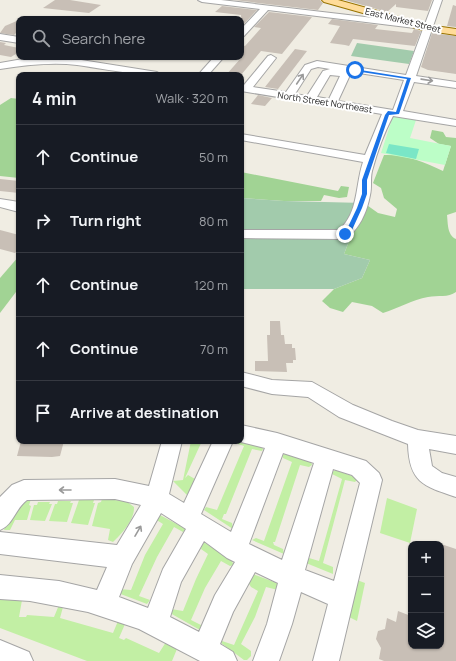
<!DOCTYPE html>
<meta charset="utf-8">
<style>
body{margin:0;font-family:Manrope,sans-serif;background:#20242c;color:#f1f3f6}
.controls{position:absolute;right:12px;bottom:12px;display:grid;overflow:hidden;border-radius:8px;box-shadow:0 1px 3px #0004}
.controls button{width:36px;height:36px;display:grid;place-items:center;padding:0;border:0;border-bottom:1px solid #363941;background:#171b24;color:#f1f3f6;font:20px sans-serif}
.stop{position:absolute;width:12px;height:12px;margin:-9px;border:3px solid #1a73e8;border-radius:50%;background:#fff}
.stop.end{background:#1a73e8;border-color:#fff;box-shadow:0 1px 4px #0008}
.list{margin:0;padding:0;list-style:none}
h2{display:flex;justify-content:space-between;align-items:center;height:52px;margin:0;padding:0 16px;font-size:17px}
h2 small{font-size:13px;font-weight:400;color:#9ea1a6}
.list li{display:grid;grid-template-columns:26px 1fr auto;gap:12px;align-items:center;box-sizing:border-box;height:64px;padding:0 16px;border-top:1px solid #363941}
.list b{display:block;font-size:15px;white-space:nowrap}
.list em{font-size:13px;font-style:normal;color:#9ea1a6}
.icon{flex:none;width:22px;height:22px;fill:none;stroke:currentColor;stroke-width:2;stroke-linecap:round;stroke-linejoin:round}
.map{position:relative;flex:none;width:456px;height:661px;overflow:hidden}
.search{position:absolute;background:#171b24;box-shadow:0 1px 3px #0004;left:16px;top:16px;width:228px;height:44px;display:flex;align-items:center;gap:10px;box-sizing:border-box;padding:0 14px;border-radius:8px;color:#9ea1a6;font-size:15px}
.panel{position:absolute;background:#171b24;box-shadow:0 1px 3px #0004;left:16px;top:72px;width:228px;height:372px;border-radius:8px}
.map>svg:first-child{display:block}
.grass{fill:#c2efa4}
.forest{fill:#a1d394}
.cemetery{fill:#a2cbac}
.park{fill:#bcfec7}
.pitch{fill:#7ae6c6}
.building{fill:#c8bfb6}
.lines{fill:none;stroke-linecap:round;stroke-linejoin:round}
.minor-casing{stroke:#a5a5a5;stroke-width:2}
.major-casing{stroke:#987300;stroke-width:2}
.minor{fill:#fff;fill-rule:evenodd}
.major{fill:#ffdc99;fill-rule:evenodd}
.oneway{stroke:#9a9a9a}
.route{fill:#1a73e8}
.labels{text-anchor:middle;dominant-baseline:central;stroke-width:4;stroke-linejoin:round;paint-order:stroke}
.far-street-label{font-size:9px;fill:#1e1e1e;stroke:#fff}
</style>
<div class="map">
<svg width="456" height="661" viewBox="0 0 456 661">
<rect width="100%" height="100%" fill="#f0ede3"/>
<g class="grass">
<path d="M191 441H202L185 478 188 475 195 479 188 496 173 481 183 480Z"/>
<path d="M235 441 262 447 263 449 262 451 252 449 226 514H224L222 519 232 523 233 529 204 510 206 507 217 510 244 446 235 443Z"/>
<path d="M286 454 311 462 312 465 309 467 300 465 275 542H273L274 545 283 549 284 554 252 540 256 538 264 541 292 462 283 458 282 455Z"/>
<path d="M336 470 355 477 357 480 355 482 345 480 323 563 333 567V574L306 563 309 558 319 561 342 479 332 474V472Z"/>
<path d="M387 498 417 509 410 543 380 533Z"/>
<path d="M31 499 29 505 31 506 27 520H15L10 530H4L5 527 19 505Z"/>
<path d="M102 499 126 501 134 507C135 519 122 534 113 542L108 540 110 529 92 526 98 503 101 502Z"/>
<path d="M79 500H94L93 503H95L88 525 71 523Z"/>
<path d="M58 501H71L70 503H73L67 522 49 521 55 504H57Z"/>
<path d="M38 502H50L49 504H52L45 521 30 520 34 505H37Z"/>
<path d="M158 514 186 529 183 532 174 527 157 557 139 596 150 600 147 604 118 593 119 589 131 590 145 555 163 524 155 519Z"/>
<path d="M202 543H205L231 560 234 565 230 566 221 561 205 588 191 620 201 625 202 627 200 630 170 613 171 609 183 611 196 579 208 554 201 549Z"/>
<path d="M253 574 277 583 279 585 278 590 266 587 255 617 241 644 251 651V656L247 660H244L221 643 222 641 234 645 258 591 251 587 248 582Z"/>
<path d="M357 580 365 583 357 621 349 617Z"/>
<path d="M0 598 22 600 19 617H26L27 615 54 617 59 605 63 607 60 618 113 633 118 621 125 624 119 638 124 640 126 638 159 653 166 642 177 649 172 661H87L0 628Z"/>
</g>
<g class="forest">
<path d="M11 98 19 99V178L0 176V105Z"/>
<path d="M432 130 443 132 446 137 456 138V212L447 215C448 223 447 235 456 239V292C448 298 438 295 428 297 412 300 399 308 383 313L372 306 352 302 343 312 330 308 322 301 334 289 362 278 370 260 344 254 364 203 378 213 395 217 397 209 384 198 381 188 373 183 384 155C404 154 425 162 443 171L451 146 439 144 430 138Z"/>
<path d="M241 172 338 191 341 186 349 187 347 197 339 198 324 195 321 201H284L241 198Z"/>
<path d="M19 256V288L0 313V278Z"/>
</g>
<g class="cemetery">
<path d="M357 43 414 51 409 64 351 56Z"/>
<path d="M241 198 284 201 364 203 344 254 370 260 362 278 334 289H241Z"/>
</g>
<path class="park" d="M393 116 416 120 410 138 451 146 445 165 381 153Z"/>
<path class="pitch" d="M389 144 419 149 416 159 386 153Z"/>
<g class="building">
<path d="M55 0H70L101 5 89 13 43 8Z"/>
<path d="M234 0H320L323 3 318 10Z"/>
<path d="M345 0H432L428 11 396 7V4L387 12Z"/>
<path d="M453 5 456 6V27L447 26Z"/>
<path d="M222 6 257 10 242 26 241 15 215 12Z"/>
<path d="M269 12 312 17 282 54 261 51 241 75H226L241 58V45L245 46 261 28 254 27Z"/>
<path d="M332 19 378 25 375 29 412 33 414 29 421 31 415 46 353 39 349 46 345 45 330 43 340 26 328 24Z"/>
<path d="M19 20V30L14 35 0 33 5 26Z"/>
<path d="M432 33 456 36V74L428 70 421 67Z"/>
<path d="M0 42 6 43 4 45 19 48V52L11 57 0 55Z"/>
<path d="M295 49 307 51 278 89 265 87Z"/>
<path d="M258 95 272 98 265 106 251 104Z"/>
<path d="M0 179 19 181V193L0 191Z"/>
<path d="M0 230 19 235V249L15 253 0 249Z"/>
<path d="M270 321H280L281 335H284L285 344H292V348H295L296 360H293V363H286L287 372 255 371V361H268L267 335H270Z"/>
<path d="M21 441H64L60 456 52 457 17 456Z"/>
<path d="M441 544 456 549V661H384L379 659 381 648 376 639 378 631 385 629 387 618 396 622 398 611 411 616V646H441Z"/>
</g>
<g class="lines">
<defs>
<g id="minor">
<path d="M198 0H221L425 24 434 0H442L416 76 456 82V88L414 82 403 111 456 120V126L393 116C384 133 377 152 372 171 370 179 372 187 370 195 367 212 359 231 344 239L241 238V230H339C359 212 355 186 363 162L241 140V134L365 155 382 114 241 91V85H244L268 56 271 55 276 58 253 87 286 92 305 65 317 61 406 75 423 29 268 10 244 36 241 37V29L260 9 202 2ZM318 67 330 69 323 71 307 96 295 94 311 69ZM346 71 404 80 393 110 338 101 350 75ZM330 75 340 76 329 99 317 97Z"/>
<path d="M0 34 19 37V43L0 40Z"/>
<path d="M214 57H224L208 75H198Z"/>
<path d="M23 59H75L157 72 162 75C133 75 105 69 77 65 52 62 25 65 0 69V63Z"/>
<path d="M0 199 19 202V212L0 207Z"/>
<path d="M241 372 272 380 312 382 353 405 392 421 418 430 456 436V454L429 449 432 466 442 473 456 477V497C423 486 409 482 408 444L339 417 308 397 272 394 241 386Z"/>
<path d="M241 425 277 433 366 461 379 473 382 480 339 661H313L328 604 301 592 292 624 279 661H253L267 624 278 583 255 572 233 612 220 644 233 652 237 661H200L139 629 88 612 30 601 0 599V575L59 581 97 590 107 567 0 554V532L117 545 141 505 115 499 27 500C15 509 13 525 0 530V497L12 485 24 480 115 479 149 486 162 441H182L169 494 184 503 213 441H233L201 514 231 532 265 448 237 441H241ZM283 453 314 463 282 560 249 544ZM333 469 352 475 360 483 334 581 305 570ZM161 513 186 529 163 569 148 608 119 597 132 564ZM204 541 227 558 235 562 215 595 199 632 170 617 181 582Z"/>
<path d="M0 640 29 652 33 661H0Z"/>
</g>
<path id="major" d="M322 0H338L428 25 456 29V35L423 30 324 2Z"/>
</defs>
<use href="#minor" class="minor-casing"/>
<use href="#major" class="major-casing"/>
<use href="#minor" class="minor"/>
<use href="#major" class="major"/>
</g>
<defs><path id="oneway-shaft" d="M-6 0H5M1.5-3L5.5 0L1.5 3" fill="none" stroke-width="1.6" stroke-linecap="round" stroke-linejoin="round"/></defs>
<g class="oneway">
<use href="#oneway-shaft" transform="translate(300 79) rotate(-56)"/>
<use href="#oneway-shaft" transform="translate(427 80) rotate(8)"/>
<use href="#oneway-shaft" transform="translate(65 490) rotate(180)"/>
<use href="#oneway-shaft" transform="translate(138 531) rotate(-60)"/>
</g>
<path class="route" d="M354 69 411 78 399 114 389 115 367 180V194L362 208 352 230 345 235 342 234 347 229 357 208 362 194V180L385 115 388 111 396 112 407 79 355 71Z"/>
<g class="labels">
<g class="far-street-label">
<text transform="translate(403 20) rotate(14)">East Market Street</text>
<text transform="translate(325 102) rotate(9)">North Street Northeast</text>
</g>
</g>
</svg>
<div class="controls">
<button>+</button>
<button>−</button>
<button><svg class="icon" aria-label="layers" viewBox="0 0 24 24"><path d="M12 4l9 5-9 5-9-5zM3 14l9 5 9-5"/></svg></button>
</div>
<div class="stop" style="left:355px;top:70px"></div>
<div class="stop end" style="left:345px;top:234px"></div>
<div class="search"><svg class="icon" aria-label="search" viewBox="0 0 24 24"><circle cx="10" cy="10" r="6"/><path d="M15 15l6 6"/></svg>Search here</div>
<section class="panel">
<h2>4 min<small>Walk · 320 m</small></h2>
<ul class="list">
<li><svg class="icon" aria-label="ahead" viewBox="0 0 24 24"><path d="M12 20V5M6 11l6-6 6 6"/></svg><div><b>Continue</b></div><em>50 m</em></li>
<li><svg class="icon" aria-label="right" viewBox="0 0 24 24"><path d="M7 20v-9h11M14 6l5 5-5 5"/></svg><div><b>Turn right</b></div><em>80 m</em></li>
<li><svg class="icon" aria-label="ahead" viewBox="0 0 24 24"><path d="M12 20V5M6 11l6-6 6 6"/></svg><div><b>Continue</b></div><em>120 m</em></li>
<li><svg class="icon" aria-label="ahead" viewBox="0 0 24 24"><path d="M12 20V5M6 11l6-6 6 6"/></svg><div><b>Continue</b></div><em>70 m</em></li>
<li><svg class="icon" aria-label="arrive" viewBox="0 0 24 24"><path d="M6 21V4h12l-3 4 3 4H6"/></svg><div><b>Arrive at destination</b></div></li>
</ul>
</section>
</div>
